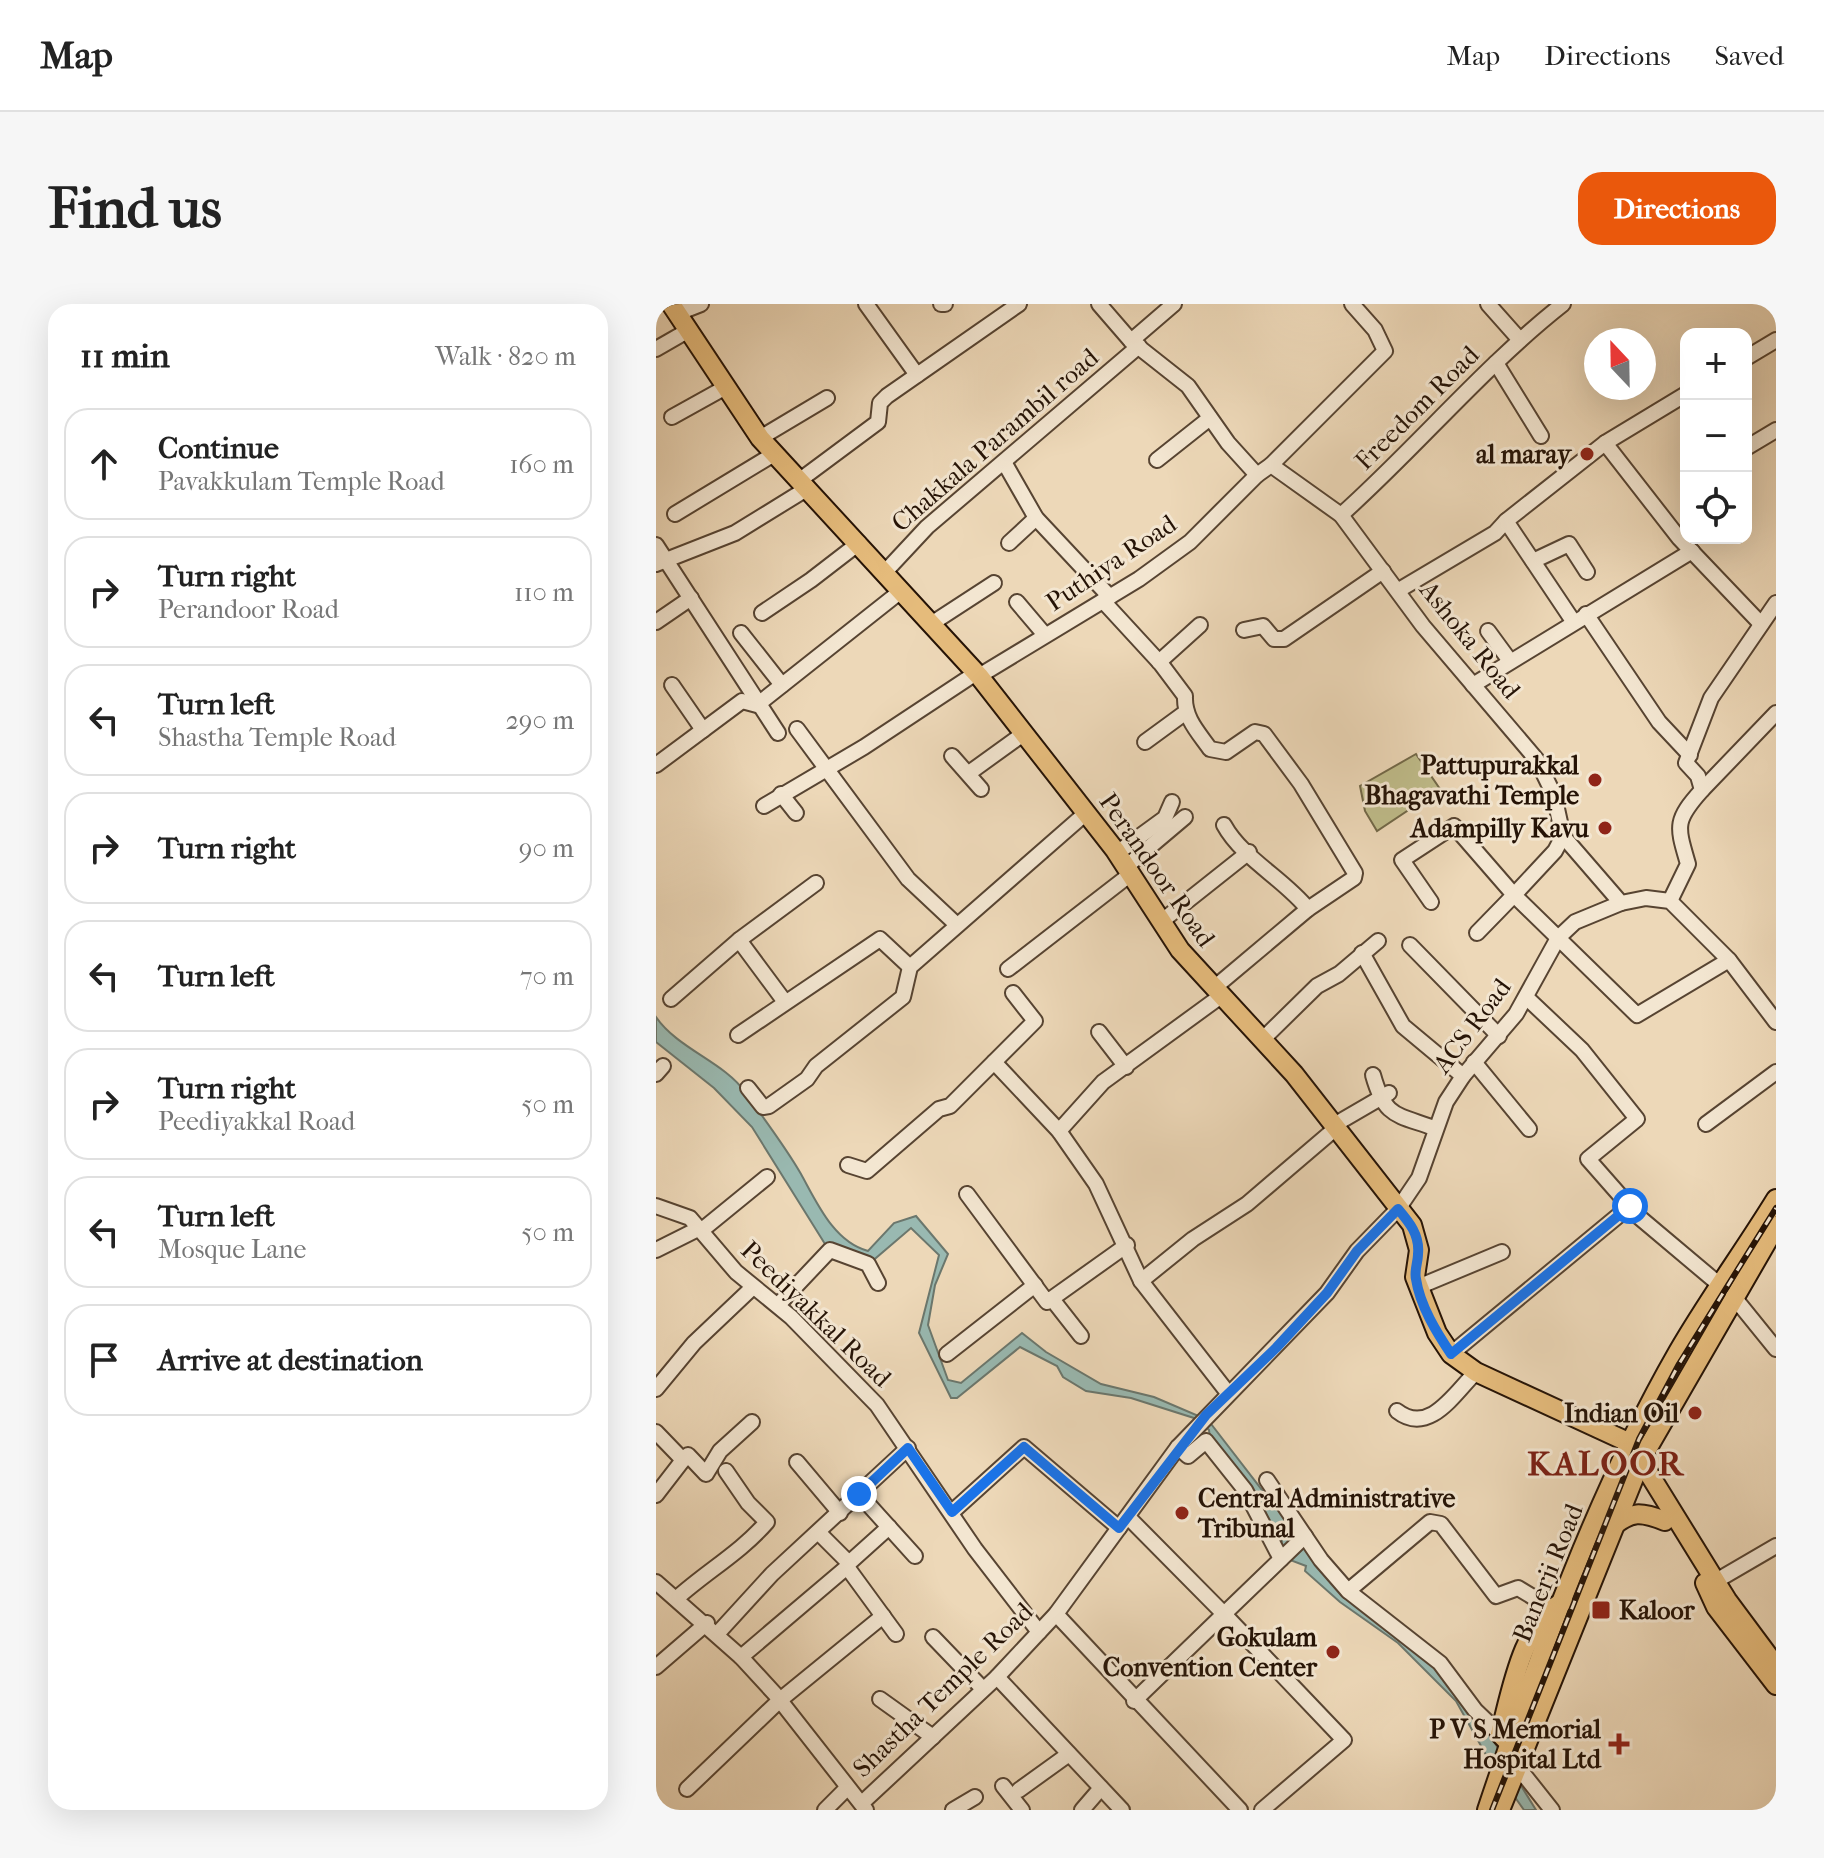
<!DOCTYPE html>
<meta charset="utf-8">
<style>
body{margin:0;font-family:"IM FELL French Canon",serif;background:#f6f6f6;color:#222}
.controls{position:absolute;right:24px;top:24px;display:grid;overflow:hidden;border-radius:16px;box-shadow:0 8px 32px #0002}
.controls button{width:72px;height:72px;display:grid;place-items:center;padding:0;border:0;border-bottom:2px solid #e0e0e0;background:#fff;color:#222;font:40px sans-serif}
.compass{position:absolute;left:928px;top:24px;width:72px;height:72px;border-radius:50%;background:#fff;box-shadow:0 8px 32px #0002;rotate:338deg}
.stop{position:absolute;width:24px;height:24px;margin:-18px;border:6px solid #1a73e8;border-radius:50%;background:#fff}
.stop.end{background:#1a73e8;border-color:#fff;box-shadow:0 2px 8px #0008}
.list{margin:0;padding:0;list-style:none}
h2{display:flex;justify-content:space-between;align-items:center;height:104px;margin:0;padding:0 32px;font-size:34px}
h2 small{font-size:26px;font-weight:400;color:#767676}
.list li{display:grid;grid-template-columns:52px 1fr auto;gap:24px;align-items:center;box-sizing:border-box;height:112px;margin:0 16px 16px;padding:0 16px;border:2px solid #e0e0e0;border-radius:24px}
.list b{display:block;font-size:30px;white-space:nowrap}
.list p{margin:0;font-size:26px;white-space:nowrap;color:#767676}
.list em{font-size:26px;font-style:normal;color:#767676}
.icon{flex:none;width:44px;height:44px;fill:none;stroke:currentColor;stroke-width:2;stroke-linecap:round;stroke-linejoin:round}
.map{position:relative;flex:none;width:1120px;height:1506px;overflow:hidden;border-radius:24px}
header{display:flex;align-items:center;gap:48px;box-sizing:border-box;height:112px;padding:0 40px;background:#fff;border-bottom:2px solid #e0e0e0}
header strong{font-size:38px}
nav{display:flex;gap:44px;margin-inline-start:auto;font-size:28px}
.intro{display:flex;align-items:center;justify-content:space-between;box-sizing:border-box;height:192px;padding:0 48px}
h1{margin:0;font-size:56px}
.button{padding:20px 36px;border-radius:24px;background:#ea580c;color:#fff;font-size:28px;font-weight:700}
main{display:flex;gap:48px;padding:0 48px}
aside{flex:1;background:#fff;border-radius:24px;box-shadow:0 8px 32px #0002}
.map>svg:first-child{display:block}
.green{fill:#bfbc8a;stroke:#726848;stroke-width:2}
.water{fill:#99b9b1;stroke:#6b776d;stroke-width:2}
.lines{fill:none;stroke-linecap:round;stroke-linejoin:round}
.minor-casing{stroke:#574432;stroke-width:18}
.major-casing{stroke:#251306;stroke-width:22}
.minor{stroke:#f3e6d1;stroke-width:14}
.major{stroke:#e6bc7c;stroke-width:18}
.rail-casing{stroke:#251306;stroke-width:6}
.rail{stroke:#f3e6d1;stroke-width:3;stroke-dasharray:9;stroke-linecap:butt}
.route{stroke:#1a73e8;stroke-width:10}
.poi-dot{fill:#8f2418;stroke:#f3e6d1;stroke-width:3}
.labels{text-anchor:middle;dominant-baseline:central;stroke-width:6;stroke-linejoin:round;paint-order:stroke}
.street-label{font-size:26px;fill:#251306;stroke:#f3e6d1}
.poi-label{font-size:26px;font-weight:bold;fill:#251306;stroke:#f3e6d1;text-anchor:end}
.district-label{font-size:34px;font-weight:bold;letter-spacing:2px;fill:#7a1f14;stroke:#f3e6d1}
</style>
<header>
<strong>Map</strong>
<nav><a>Map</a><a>Directions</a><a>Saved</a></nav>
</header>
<div class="intro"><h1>Find us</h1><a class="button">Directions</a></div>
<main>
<aside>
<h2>11 min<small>Walk · 820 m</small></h2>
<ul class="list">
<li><svg class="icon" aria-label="ahead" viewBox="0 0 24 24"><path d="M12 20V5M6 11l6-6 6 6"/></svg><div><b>Continue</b><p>Pavakkulam Temple Road</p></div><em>160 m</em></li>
<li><svg class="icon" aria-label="right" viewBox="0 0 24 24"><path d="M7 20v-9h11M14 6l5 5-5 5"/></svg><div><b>Turn right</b><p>Perandoor Road</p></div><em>110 m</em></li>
<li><svg class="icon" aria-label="left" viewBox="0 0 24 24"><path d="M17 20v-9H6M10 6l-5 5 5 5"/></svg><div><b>Turn left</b><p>Shastha Temple Road</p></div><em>290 m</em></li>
<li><svg class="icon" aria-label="right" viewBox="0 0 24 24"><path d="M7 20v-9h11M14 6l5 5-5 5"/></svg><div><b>Turn right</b></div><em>90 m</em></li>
<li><svg class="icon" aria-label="left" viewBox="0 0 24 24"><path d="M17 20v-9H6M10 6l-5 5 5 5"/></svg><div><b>Turn left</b></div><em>70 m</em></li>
<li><svg class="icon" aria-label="right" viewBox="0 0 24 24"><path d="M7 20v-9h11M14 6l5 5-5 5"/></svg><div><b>Turn right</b><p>Peediyakkal Road</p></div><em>50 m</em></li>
<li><svg class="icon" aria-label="left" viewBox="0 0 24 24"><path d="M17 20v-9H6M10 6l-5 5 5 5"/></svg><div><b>Turn left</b><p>Mosque Lane</p></div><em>50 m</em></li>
<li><svg class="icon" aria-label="arrive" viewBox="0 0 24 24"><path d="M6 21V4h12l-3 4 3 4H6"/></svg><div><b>Arrive at destination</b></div></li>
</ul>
</aside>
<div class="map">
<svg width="1120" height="1506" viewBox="0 0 1120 1506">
<rect width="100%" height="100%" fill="#edd8b8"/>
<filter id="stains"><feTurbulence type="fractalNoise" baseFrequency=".0025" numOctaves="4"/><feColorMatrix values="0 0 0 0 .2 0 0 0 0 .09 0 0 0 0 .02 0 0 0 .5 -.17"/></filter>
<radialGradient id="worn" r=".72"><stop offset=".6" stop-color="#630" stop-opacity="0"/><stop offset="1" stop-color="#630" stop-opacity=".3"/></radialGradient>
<path class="green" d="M760 450 784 485 721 527 709 507 704 482Z"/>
<path class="water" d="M0 713C22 745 68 758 89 788 108 815 129 842 145 870 161 899 178 938 212 947L238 919 260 912 292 950 279 981 272 1021 292 1076 305 1079 366 1029 390 1048 445 1080 498 1093 552 1116 616 1199 628 1206 640 1231 776 1356 837 1436 880 1506H868L834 1458 800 1397 742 1339 684 1298 649 1267 650 1262 634 1256 623 1245 626 1237 554 1134 553 1126 541 1115 475 1094 430 1087 407 1073 401 1062 364 1043 301 1094H295L263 1029 283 951 255 924 214 959 169 940 96 823 58 784 0 738Z"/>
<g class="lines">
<defs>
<g id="minor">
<path d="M210 0 261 71"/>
<path d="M285 0H289"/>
<path d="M443 0 475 37 532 82 572 139 601 171 615 161 685 211 767 322 881 456 898 491 907 532 965 599 990 594 1014 597 1073 656 1120 718"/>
<path d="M832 0 864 36"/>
<path d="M22 9 45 0"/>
<path d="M475 37 518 0"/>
<path d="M0 45 33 26"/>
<path d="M1090 54 1120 36"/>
<path d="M840 59 885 132"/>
<path d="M16 113 70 83"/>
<path d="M104 134 171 94"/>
<path d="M949 139 1023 234 1105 320"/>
<path d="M1090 144 1120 126"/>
<path d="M501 156 554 114"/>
<path d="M348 158 380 214 454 293"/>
<path d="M615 161 729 47 719 26 696 0"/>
<path d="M144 176 222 118 224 99 231 92 363 0"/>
<path d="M19 210 118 150"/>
<path d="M685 211C761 143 827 63 907 0"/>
<path d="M353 239 380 214"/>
<path d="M0 241 122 429"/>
<path d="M877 257 913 240 931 268"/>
<path d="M0 260 79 229 152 184"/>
<path d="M229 268 271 223 483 42"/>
<path d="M743 286 839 229 850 217"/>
<path d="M447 297 505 360 529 392C528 414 542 428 554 445L570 448 599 428 608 430 645 480 699 569 698 574 652 605 558 684"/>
<path d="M361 298 389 331"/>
<path d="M106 309 155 276 203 239"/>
<path d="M930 310 1003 418 1034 451"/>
<path d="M917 317 850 217 949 139 1030 90"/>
<path d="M0 318 35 294"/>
<path d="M275 320 338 279"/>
<path d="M588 326 607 322 618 335H628L727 267"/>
<path d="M832 327 854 357"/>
<path d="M85 329 126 381"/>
<path d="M503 358 544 321"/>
<path d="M323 372 483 275 534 238 601 171"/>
<path d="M16 381 47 426"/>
<path d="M817 381 1036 247"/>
<path d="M141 425 252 575 301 621"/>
<path d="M489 438 530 408"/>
<path d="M296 452 325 485"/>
<path d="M0 461 86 397 101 401 245 287"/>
<path d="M313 469 367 430"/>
<path d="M1046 486 1120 409"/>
<path d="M125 490 140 509"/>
<path d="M108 502 208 443 320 369"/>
<path d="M568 521C586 554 628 575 652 605"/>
<path d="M907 532 899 547 858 591 981 711 1073 656"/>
<path d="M461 549 509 514 516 498"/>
<path d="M471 562 529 513"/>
<path d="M1014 597 1032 560C1021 522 1018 517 1046 486L1042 472 1030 459 1055 394 1120 299"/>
<path d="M775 598 746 556 798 522 858 591 821 629"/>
<path d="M506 617 593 548"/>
<path d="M83 636 129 698"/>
<path d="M754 641 843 732"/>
<path d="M706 649 747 722 807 772"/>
<path d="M352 665 476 569"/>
<path d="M870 693 926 746 981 815 932 855 983 913 1065 982"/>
<path d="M15 695 83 636 160 579"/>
<path d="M443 728 470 763"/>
<path d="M82 731 224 635 254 663"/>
<path d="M607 735 661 682 683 670 722 637"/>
<path d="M338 758 403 827 440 880 485 977 572 1089"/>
<path d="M818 758 873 825"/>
<path d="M0 770 7 762"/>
<path d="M717 771C729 814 740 810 778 824"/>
<path d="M92 784 107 803 113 802 151 775 160 762 247 693 254 663 430 509"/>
<path d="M1050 820 1120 768"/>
<path d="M678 821 733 789"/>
<path d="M403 827 447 778 565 692"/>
<path d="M192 861 211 867 283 805 294 802 379 717 357 689"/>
<path d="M311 890 391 998 471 941"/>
<path d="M0 902 34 914 80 968 135 1013 221 1101 319 1245 383 1328"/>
<path d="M46 926 111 873"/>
<path d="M0 946 44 924"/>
<path d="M485 977 537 935 591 900 680 824"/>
<path d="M762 983 846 948"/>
<path d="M1077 992 1120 1045"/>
<path d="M396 995 425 1032"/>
<path d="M122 1001 174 946 212 960 222 979"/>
<path d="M291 1050 379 981"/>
<path d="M795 1050 974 902"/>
<path d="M0 1085 38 1039 96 984"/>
<path d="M741 1107C773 1132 798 1090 820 1068"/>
<path d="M0 1128 27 1156 0 1191"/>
<path d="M522 1143 532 1152 550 1137 589 1186 625 1255"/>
<path d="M27 1156 32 1151 50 1170 64 1147 96 1118"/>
<path d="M141 1158 184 1209"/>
<path d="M611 1176 665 1256 692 1287"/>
<path d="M203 1190 259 1252"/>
<path d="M296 1208 368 1143 463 1224"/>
<path d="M472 1213 568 1310 478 1397"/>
<path d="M163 1229 193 1259 233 1223"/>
<path d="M1060 1277 1120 1242"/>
<path d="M0 1278 85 1353 119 1390 210 1506"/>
<path d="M21 1294C51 1267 84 1249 111 1218L92 1199 70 1167"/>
<path d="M400 1310 584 1506"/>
<path d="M62 1329 116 1270 252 1144"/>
<path d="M277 1333 327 1385"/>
<path d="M85 1353 191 1263 240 1330"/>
<path d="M0 1363 51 1319"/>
<path d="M341 1373 466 1506"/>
<path d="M224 1395 277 1433"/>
<path d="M844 1430 819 1406 784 1359 692 1287 774 1218 785 1220 840 1292 862 1284 895 1304"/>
<path d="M861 1462 896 1506"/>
<path d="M347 1482 366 1506"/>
<path d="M31 1485 124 1396 227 1312"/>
<path d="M363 1486 413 1450"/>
<path d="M206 1499 341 1373 400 1310 522 1143 671 989 701 947 742 905 763 874 790 798 807 772 860 710 902 634 919 618 965 599"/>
<path d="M169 1506 191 1484"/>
<path d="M297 1506 319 1493"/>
<path d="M426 1506 445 1484"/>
<path d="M606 1506 688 1436 568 1310 649 1232"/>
</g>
<g id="major">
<path d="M15 0 104 134 323 372 459 546 524 646 638 770 756 921 763 946 759 973 781 1029 795 1050 820 1068 974 1139 1071 1296 1120 1362"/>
<path d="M955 1224C975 1206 986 1208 1009 1217"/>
<path d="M1049 1279 1060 1303 1120 1381"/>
<path d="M853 1439 844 1430C855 1389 866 1318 907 1298"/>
<path d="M831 1506C883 1351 940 1191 1022 1048 1052 996 1088 947 1120 895"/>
<path d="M844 1506 986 1154 1120 922"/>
</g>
</defs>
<use href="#minor" class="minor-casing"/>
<use href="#major" class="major-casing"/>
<use href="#minor" class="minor"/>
<use href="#major" class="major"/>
<defs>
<path id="rail" d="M836 1506 983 1135 1023 1060 1120 904"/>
</defs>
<use href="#rail" class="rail-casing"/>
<use href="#rail" class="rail"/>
</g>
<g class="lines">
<path class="route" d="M203 1190 252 1144 296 1208 368 1143 463 1224 550 1111 620 1044 671 989 701 947 742 905C753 918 764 931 762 950 762 958 758 967 760 975 764 1002 781 1029 795 1050L974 902"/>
</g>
<g class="poi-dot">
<circle cx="931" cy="150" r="8"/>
<circle cx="939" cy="476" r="8"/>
<circle cx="949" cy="524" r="8"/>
<circle cx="1039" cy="1109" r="8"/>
<circle cx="526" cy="1209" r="8"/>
<rect x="935" y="1296" width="20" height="20" rx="4"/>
<circle cx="677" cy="1348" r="8"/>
<path d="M959 1428h8v8h8v8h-8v8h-8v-8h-8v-8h8z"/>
</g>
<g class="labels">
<g class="street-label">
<text transform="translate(761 104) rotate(-45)">Freedom Road</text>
<text transform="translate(339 136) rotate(-41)">Chakkala Parambil road</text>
<text transform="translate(455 259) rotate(-34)">Puthiya Road</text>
<text transform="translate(814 336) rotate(51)">Ashoka Road</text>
<text transform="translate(501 566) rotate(55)">Perandoor Road</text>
<text transform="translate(816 722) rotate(-53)">ACS Road</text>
<text transform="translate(160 1010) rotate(44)">Peediyakkal Road</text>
<text transform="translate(892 1269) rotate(-68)">Banerji Road</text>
<text transform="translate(287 1386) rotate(-44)">Shastha Temple Road</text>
</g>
<g class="poi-label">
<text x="915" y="150">al maray</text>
<text x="923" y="461">Pattupurakkal<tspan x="923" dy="30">Bhagavathi Temple</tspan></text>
<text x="933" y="524">Adampilly Kavu</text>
<text x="1023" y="1109">Indian Oil</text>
<text x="542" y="1194" text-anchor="start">Central Administrative<tspan x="542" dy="30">Tribunal</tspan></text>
<text x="963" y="1306" text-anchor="start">Kaloor</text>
<text x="661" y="1333">Gokulam<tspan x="661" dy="30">Convention Center</tspan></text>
<text x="945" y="1425">P V S Memorial<tspan x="945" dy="30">Hospital Ltd</tspan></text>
</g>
<g class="district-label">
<text x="950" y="1160">KALOOR</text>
</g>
</g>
<rect width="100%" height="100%" filter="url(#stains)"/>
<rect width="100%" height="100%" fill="url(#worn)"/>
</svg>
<div class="controls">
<button>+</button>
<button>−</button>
<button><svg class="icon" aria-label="locate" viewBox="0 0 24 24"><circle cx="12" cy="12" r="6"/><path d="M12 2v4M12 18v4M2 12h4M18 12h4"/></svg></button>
</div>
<svg class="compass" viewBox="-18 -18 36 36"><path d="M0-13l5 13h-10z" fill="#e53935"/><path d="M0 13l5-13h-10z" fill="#767676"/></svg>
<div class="stop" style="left:974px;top:902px"></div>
<div class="stop end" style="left:203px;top:1190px"></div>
</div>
</main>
